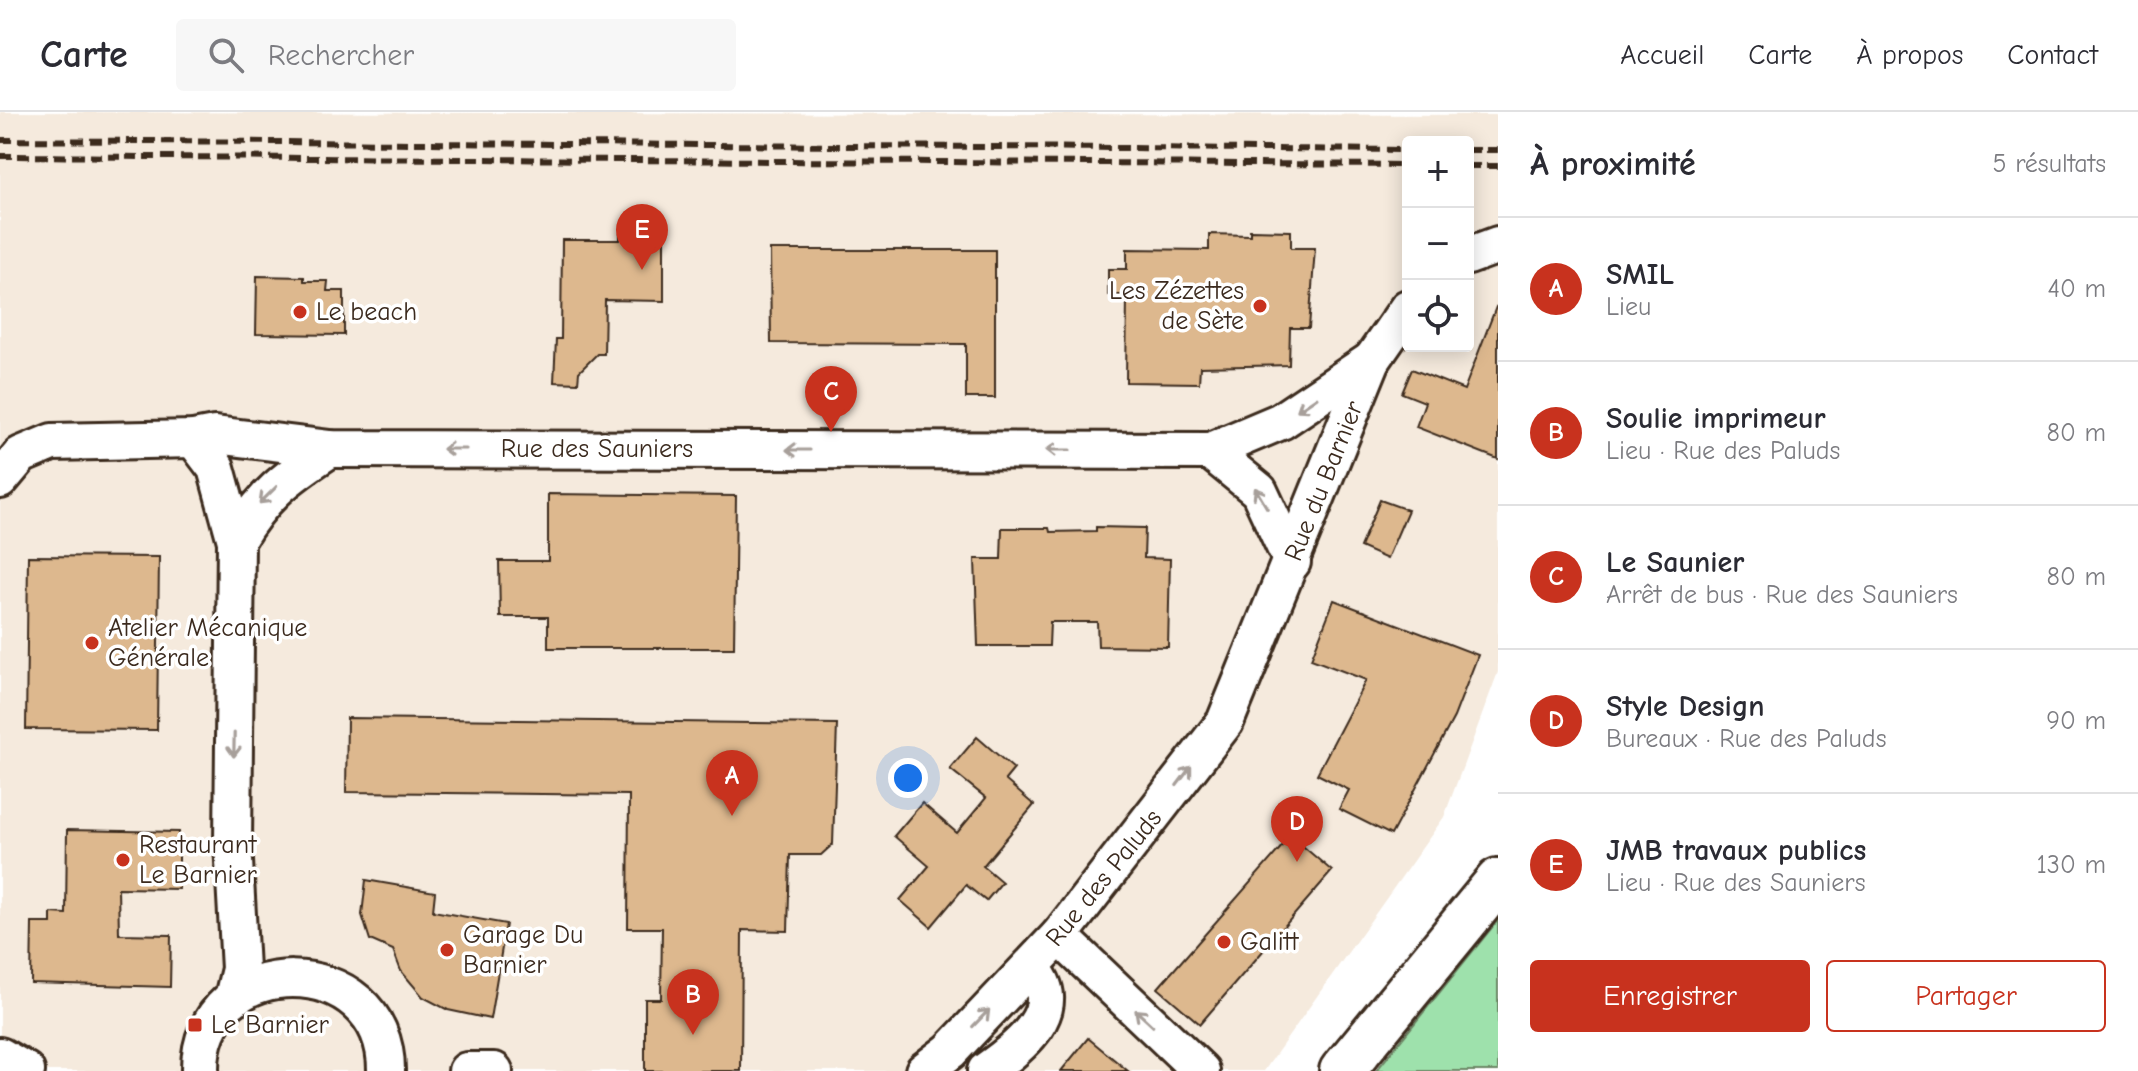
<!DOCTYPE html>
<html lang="fr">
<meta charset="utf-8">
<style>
body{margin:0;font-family:"Comic Neue",sans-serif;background:#f7f7f7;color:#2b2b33}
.controls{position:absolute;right:24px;top:24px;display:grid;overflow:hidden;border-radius:8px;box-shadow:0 4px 20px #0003}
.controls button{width:72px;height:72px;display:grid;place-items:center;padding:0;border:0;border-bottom:2px solid #e1e1e2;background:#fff;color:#2b2b33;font:40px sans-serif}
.you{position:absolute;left:908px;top:666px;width:28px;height:28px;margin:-20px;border:6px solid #fff;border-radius:50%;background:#1a73e8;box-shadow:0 0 0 12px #1a73e833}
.badge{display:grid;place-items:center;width:52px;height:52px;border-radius:50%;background:#c8321e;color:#fff;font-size:26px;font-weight:700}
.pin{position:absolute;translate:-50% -66px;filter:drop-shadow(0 2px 4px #0008)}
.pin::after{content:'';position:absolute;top:42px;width:28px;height:24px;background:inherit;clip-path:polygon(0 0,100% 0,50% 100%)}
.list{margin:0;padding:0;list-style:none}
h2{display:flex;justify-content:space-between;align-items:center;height:104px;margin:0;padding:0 32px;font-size:34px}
h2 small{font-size:26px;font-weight:400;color:#7c7c81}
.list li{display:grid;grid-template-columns:52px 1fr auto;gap:24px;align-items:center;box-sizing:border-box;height:144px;padding:0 32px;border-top:2px solid #e1e1e2}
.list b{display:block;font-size:30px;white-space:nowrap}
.list p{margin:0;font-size:26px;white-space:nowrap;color:#7c7c81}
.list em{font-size:26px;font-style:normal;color:#7c7c81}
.actions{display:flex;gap:16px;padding:24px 32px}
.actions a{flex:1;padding:18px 0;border:2px solid #c8321e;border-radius:8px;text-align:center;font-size:28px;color:#c8321e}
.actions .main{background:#c8321e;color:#fff}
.icon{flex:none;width:44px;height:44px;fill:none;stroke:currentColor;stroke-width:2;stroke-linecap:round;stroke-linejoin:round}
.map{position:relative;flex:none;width:1498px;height:959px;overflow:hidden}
header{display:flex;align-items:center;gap:48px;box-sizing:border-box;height:112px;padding:0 40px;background:#fff;border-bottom:2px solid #e1e1e2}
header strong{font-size:38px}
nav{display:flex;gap:44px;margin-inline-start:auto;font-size:28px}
.search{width:560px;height:72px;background:#f7f7f7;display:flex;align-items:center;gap:20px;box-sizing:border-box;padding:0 28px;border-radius:8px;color:#7c7c81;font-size:30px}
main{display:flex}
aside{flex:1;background:#fff}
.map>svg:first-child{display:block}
.built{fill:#f5eadd;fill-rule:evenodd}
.green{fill:#9ee1ac;stroke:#6c8665;stroke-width:2}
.building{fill:#ddb88e;stroke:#3b2a1e;stroke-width:2}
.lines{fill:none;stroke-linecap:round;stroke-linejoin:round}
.minor-casing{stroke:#3b2a1e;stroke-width:42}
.major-casing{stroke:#3b2a1e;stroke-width:50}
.minor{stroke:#fff;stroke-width:36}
.major{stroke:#fff;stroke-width:44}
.rail{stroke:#3b2a1e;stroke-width:6;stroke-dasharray:12 6;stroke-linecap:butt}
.oneway{stroke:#a79f9a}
.poi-dot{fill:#c8321e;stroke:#fff;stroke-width:3}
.labels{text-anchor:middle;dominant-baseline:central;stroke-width:7;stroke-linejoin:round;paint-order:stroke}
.poi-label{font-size:26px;fill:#3b2a1e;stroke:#fff;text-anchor:start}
.street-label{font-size:26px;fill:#3b2a1e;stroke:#fff}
</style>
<header>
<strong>Carte</strong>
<div class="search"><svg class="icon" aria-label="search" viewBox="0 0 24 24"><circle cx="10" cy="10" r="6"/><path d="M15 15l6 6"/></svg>Rechercher</div>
<nav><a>Accueil</a><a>Carte</a><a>À propos</a><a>Contact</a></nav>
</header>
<main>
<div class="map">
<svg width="1498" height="959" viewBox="0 0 1498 959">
<rect width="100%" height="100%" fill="#fff"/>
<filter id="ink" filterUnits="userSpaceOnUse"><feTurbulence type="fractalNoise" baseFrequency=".0125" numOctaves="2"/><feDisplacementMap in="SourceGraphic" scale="16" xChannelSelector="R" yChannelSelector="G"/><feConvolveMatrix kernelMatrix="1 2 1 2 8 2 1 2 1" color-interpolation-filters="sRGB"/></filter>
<g filter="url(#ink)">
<path class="built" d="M0 0 1498 3V560L1444 705 1264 959H0ZM1408 30H1468V234H1408Z"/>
<path class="green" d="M1498 808V959H1376Z"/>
<g class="building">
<path d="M1250 118 1291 119V136H1315L1309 216H1290L1289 253 1200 255 1199 271 1126 270 1127 183H1108V157H1127V137L1209 138V122L1250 123Z"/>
<path d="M620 122H664V189L605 188 604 242H597L579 260 578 271 554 270 556 227H561L562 128H620Z"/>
<path d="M770 138H995V286H966V232L771 231Z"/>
<path d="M257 164 304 165V169H328L327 179H344V223L256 222Z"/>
<path d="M1496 195 1498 196V347L1416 315 1425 290 1402 281 1412 257 1464 278Z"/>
<path d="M548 382 736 384 734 536H548V505H500L499 449H548Z"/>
<path d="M1380 388 1408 398 1387 447 1360 435Z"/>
<path d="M1096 415 1145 416 1144 446 1170 447 1168 535 1098 534 1097 510H1050L1049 534H978L975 447H1001L1002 416H1049L1050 420 1096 419Z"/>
<path d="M28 444 159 445 157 618 26 617Z"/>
<path d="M1334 488 1478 543 1454 605 1391 723 1339 697 1349 678 1317 662 1366 568 1311 547Z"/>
<path d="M347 606 837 612 833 732 821 743H790L788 819 742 818 741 959H645V887H661L662 816H628L629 683 346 680Z"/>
<path d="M977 625 1014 657 1005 668 1034 693 983 754 1002 770 986 789 966 773 931 815 900 788 929 754 894 724 922 691 957 721 986 686 950 657Z"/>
<path d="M67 718 179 720V777L118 776 119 822 171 823 170 875 31 871 32 811H51V801L66 802Z"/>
<path d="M1291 724 1332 759 1200 912 1158 876Z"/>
<path d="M366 768 435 780 433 799 506 812 490 907 448 898 423 885 401 859 393 838 370 828 362 803Z"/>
<path d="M1088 926 1128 959H1061Z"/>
</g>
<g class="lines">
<defs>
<g id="minor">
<path d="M1468 144 1498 133"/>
<path d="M194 327 216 356 236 429"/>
<path d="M1210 339 1259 379 1292 450"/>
<path d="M0 368 21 343 52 330 194 327 215 323 330 337 1210 339 1281 309 1372 248"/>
<path d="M1059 824 1201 959"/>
<path d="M233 886 240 857 233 731 236 429C262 384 287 365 330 337"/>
<path d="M0 944 26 959"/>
<path d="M200 959C198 836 387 837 386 959"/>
<path d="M467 959H494"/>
<path d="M924 959 950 939 1059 824 1225 610 1372 248 1408 196"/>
<path d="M986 959C1019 936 1071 896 1030 855"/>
</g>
<path id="major" d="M1342 959 1498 769"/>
</defs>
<use href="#minor" class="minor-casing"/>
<use href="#major" class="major-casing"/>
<use href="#minor" class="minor"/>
<use href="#major" class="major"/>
<g class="rail">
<path d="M0 28 1408 38"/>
<path d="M1468 38H1498"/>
<path d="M0 44 1408 53"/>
<path d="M1468 54H1498"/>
</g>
</g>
<defs><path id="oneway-shaft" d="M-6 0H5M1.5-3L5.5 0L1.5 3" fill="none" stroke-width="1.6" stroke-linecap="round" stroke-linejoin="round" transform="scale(2)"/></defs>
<g class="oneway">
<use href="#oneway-shaft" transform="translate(1307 292) rotate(146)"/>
<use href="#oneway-shaft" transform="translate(454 337) rotate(-180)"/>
<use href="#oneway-shaft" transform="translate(798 338) rotate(-180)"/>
<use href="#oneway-shaft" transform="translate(1058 338) rotate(-180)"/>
<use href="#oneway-shaft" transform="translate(268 383) rotate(135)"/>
<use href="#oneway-shaft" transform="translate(1261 386) rotate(-121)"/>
<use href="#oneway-shaft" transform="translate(234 633) rotate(91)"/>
<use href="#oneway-shaft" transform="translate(1184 664) rotate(-53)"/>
<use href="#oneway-shaft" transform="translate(981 906) rotate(-46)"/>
<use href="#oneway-shaft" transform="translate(1144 906) rotate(-137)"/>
</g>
</g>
<g class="poi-dot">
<circle cx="1260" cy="194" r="8"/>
<circle cx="300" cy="200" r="8"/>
<circle cx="92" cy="531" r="8"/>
<circle cx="123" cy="748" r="8"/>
<circle cx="1224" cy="830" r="8"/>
<circle cx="447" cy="838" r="8"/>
<rect x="187" y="905" width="16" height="16" rx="4"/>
</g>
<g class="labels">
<g class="poi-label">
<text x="1244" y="179" text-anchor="end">Les Zézettes<tspan x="1244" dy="30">de Sète</tspan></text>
<text x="316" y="200">Le beach</text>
<text x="108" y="516">Atelier Mécanique<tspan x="108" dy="30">Générale</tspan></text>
<text x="139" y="733">Restaurant<tspan x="139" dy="30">Le Barnier</tspan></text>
<text x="463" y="823">Garage Du<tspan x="463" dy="30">Barnier</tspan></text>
<text x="1240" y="830">Galitt</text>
<text x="211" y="913">Le Barnier</text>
</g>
<g class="street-label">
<text x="597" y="337">Rue des Sauniers</text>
<text transform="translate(1324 369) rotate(-68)">Rue du Barnier</text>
<text transform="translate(1104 766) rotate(-51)">Rue des Paluds</text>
</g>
</g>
</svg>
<div class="controls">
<button>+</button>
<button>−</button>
<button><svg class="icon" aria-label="locate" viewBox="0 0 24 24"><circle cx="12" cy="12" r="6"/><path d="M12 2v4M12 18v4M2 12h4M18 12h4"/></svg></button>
</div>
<div class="you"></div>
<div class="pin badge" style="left:732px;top:704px">A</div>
<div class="pin badge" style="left:693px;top:923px">B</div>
<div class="pin badge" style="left:831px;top:320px">C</div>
<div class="pin badge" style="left:1297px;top:750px">D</div>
<div class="pin badge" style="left:642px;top:158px">E</div>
</div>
<aside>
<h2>À proximité<small>5 résultats</small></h2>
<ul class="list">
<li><span class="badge">A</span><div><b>SMIL</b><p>Lieu</p></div><em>40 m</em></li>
<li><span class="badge">B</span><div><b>Soulie imprimeur</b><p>Lieu · Rue des Paluds</p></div><em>80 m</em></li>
<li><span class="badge">C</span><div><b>Le Saunier</b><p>Arrêt de bus · Rue des Sauniers</p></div><em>80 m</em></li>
<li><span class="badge">D</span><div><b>Style Design</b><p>Bureaux · Rue des Paluds</p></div><em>90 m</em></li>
<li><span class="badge">E</span><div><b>JMB travaux publics</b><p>Lieu · Rue des Sauniers</p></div><em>130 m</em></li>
</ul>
<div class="actions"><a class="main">Enregistrer</a><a>Partager</a></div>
</aside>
</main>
